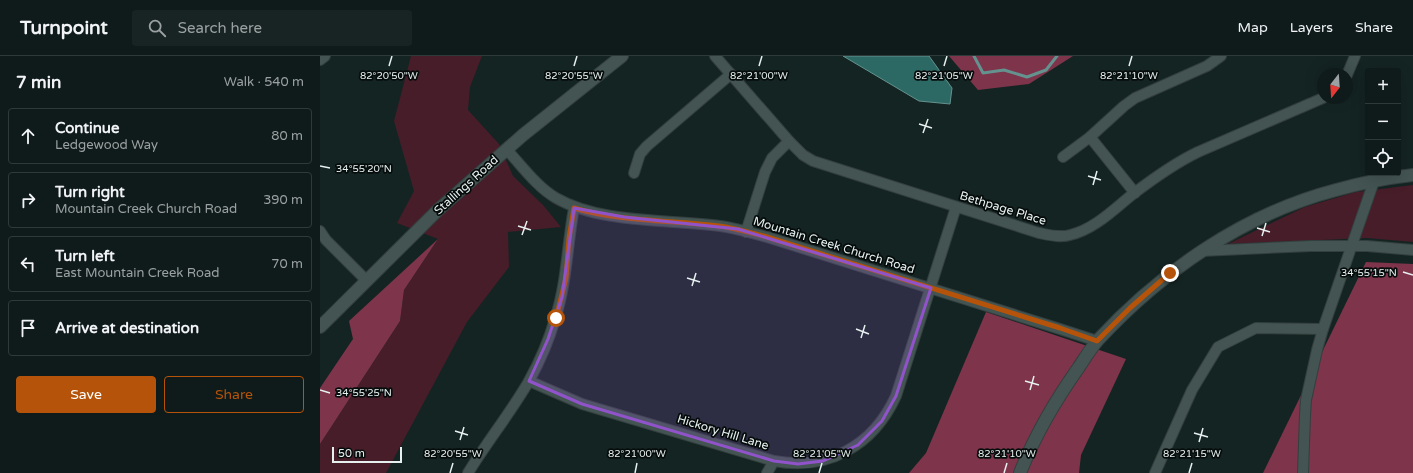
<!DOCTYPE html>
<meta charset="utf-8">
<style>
body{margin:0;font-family:"Varela Round",sans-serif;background:#182423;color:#f1f3f6}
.controls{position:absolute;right:12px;top:12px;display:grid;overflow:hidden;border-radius:4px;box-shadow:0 4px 16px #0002}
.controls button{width:36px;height:36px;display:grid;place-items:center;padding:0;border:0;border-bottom:1px solid #2f3939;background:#0f1b1a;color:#f1f3f6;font:20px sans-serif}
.compass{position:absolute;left:997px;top:12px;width:36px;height:36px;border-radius:50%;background:#0f1b1a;box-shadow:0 4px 16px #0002;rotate:197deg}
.scale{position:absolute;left:12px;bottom:10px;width:70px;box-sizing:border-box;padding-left:4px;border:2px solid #e6f0ef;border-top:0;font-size:11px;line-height:14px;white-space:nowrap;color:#e6f0ef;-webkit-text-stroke:3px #060c0b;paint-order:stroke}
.stop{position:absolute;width:12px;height:12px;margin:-9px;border:3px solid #b45309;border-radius:50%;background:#fff}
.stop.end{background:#b45309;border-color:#fff;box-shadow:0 1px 4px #0008}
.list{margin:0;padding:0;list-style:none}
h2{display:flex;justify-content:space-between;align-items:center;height:52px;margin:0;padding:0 16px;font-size:17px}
h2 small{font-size:13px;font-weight:400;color:#9ba1a2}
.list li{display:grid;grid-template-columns:26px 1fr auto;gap:12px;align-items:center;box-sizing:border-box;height:56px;margin:0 8px 8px;padding:0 8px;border:1px solid #2f3939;border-radius:4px}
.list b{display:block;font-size:15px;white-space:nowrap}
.list p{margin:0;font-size:13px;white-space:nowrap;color:#9ba1a2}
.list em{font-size:13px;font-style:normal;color:#9ba1a2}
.actions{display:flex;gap:8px;padding:12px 16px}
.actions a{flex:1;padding:9px 0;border:1px solid #b45309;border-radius:4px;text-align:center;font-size:14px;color:#b45309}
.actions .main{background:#b45309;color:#fff}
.icon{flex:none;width:22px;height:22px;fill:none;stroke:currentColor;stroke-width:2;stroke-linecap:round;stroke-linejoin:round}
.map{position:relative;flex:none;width:1093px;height:417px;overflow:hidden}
header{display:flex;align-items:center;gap:24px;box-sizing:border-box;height:56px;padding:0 20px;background:#0f1b1a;border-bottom:1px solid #2f3939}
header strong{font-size:19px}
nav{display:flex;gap:22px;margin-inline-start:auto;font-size:14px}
.search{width:280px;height:36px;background:#182423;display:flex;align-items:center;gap:10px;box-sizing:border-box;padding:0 14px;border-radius:4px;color:#9ba1a2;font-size:15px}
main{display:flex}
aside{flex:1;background:#0f1b1a}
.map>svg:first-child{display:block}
.green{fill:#461d29}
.forest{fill:#7e344a}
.water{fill:#2c6964;stroke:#64928e}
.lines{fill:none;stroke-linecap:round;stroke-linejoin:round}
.stream{stroke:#64928e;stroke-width:3}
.street-casing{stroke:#333f3e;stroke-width:12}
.secondary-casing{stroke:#333f3e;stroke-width:14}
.street{stroke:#435452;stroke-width:10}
.secondary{stroke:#435452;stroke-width:12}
.route{stroke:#b45309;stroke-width:5}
.marked{fill:#9053c9;fill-opacity:0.2;stroke:#9053c9;stroke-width:3;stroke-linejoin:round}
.ticks{fill:none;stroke:#e6f0ef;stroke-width:1.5}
.labels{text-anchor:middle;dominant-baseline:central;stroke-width:3.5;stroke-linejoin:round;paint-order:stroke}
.street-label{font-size:12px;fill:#e6f0ef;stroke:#060c0b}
.ticks-label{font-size:10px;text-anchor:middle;fill:#e6f0ef;stroke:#060c0b;stroke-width:3.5;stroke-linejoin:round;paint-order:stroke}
</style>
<header>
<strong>Turnpoint</strong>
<div class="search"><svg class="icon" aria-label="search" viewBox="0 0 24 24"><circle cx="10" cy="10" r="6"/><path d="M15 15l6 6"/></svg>Search here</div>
<nav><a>Map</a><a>Layers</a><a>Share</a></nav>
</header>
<main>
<aside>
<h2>7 min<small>Walk · 540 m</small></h2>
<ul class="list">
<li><svg class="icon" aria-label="ahead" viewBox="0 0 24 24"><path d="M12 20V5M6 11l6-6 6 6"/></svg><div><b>Continue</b><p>Ledgewood Way</p></div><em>80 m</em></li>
<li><svg class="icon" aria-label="right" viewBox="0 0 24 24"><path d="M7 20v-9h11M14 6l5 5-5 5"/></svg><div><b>Turn right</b><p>Mountain Creek Church Road</p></div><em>390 m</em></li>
<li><svg class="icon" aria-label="left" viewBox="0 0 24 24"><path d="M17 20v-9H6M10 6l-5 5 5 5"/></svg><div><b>Turn left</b><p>East Mountain Creek Road</p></div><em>70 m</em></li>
<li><svg class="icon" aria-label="arrive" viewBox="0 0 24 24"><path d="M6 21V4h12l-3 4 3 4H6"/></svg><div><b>Arrive at destination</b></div></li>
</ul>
<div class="actions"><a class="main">Save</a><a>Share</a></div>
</aside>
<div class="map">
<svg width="1093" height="417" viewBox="0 0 1093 417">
<rect width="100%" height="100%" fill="#142422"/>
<g class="green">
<path d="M91 0H162L150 31 148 54 179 88 193 120 223 149 241 171 188 176 189 211 147 266 66 417H0V388L80 265 84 234 118 183 77 167 94 135 74 65Z"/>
<path d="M1093 129V186L1047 182 908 188 985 151 1036 136Z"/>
</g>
<g class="forest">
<path d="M629 0H753L709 28 658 34Z"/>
<path d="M118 183 84 234 80 265 0 388V332L33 283 29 265Z"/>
<path d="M1046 206 1093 208V417H943Z"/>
<path d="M666 256 806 303 761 399 759 417H589L606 397Z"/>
</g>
<path class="water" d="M523 0H609L632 32 630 48 599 45Z"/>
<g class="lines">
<path class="stream" d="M654 0 663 17 684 14 707 21 726 14 737 0"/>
<defs>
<g id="street">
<path d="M395 0 469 85 483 99 493 105 719 177C729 179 740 182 750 179 775 173 794 153 813 138 834 122 855 107 878 96L1003 42"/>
<path d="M0 4 5 0"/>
<path d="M1027 19 1035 0"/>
<path d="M770 81 815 137"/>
<path d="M187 94C202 110 217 131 236 142 281 168 349 163 400 170 416 172 431 177 447 181L740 273 777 285"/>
<path d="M743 101 770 81 804 50 815 42 887 10 901 0"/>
<path d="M314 117 320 98 327 90 411 18"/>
<path d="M0 175 6 184 46 224"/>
<path d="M426 176 445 116 452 102 469 85"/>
<path d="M881 195 991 190H1047L1093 194"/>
<path d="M209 325 262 348 454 405C508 415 553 390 576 340L636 151"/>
<path d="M148 417C167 386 191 356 209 325 220 305 229 284 235 263 247 227 247 189 254 152"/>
<path d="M447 417 454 405"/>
<path d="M835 417 872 334 898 291 936 272 1003 273"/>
<path d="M983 417 985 359 986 344 997 294 1003 273 1054 125"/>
</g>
<g id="secondary">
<path d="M0 271 119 153 203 79 302 0"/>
<path d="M700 417C715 379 735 345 759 311 765 302 771 292 778 284 842 215 924 158 1016 134 1041 127 1067 122 1093 119"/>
</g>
</defs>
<use href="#street" class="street-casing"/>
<use href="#secondary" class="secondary-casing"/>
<use href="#street" class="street"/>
<use href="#secondary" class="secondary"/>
</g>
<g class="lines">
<path class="route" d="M236 262 246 222 249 182 254 152C301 166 351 164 399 170 416 172 431 177 447 181L740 272 777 285 810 252 850 217"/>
</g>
<path class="marked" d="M254 152 304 161 418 173 611 232 576 340 562 365 538 389 503 405 478 408 454 405 262 348 209 325 228 283 242 241Z"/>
<path class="ticks" d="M69 10 72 0M254 10 257 0M439 10 442 0M624 10 627 0M809 10 812 0M599 68 612 72M603 77 608 63M0 110 10 112M768 120 781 124M773 129 777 115M198 170 211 174M937 172 950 176M202 179 207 165M942 180 946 167M1083 216 1093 219M367 222 380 226M372 230 376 217M536 273 549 278M541 282 545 269M705 325 719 329M0 334 10 337M710 334 714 320M135 375 148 379M874 377 888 381M140 384 144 371M879 386 883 372M130 417 133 407M315 417 317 407M499 417 502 407M684 417 687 407M869 417 872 407"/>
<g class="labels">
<g class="street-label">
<text transform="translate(146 129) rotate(-42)">Stallings Road</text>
<text transform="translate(683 152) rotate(17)">Bethpage Place</text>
<text transform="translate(514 189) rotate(17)">Mountain Creek Church Road</text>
<text transform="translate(403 376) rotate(17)">Hickory Hill Lane</text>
</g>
</g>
<g class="ticks-label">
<text x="69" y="23">82°20'50"W</text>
<text x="254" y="23">82°20'55"W</text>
<text x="439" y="23">82°21'00"W</text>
<text x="624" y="23">82°21'05"W</text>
<text x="809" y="23">82°21'10"W</text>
<text x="44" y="116">34°55'20"N</text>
<text x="1049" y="220">34°55'15"N</text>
<text x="44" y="340">34°55'25"N</text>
<text x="133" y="401">82°20'55"W</text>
<text x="317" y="401">82°21'00"W</text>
<text x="502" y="401">82°21'05"W</text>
<text x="687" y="401">82°21'10"W</text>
<text x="872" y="401">82°21'15"W</text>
</g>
</svg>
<div class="controls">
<button>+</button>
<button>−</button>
<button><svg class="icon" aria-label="locate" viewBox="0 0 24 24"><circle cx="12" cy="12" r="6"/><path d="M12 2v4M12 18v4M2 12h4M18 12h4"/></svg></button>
</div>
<svg class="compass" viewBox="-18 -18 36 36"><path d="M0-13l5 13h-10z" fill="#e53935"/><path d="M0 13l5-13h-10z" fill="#9ba1a2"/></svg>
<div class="scale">50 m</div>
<div class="stop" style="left:236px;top:262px"></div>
<div class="stop end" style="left:850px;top:217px"></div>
</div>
</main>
